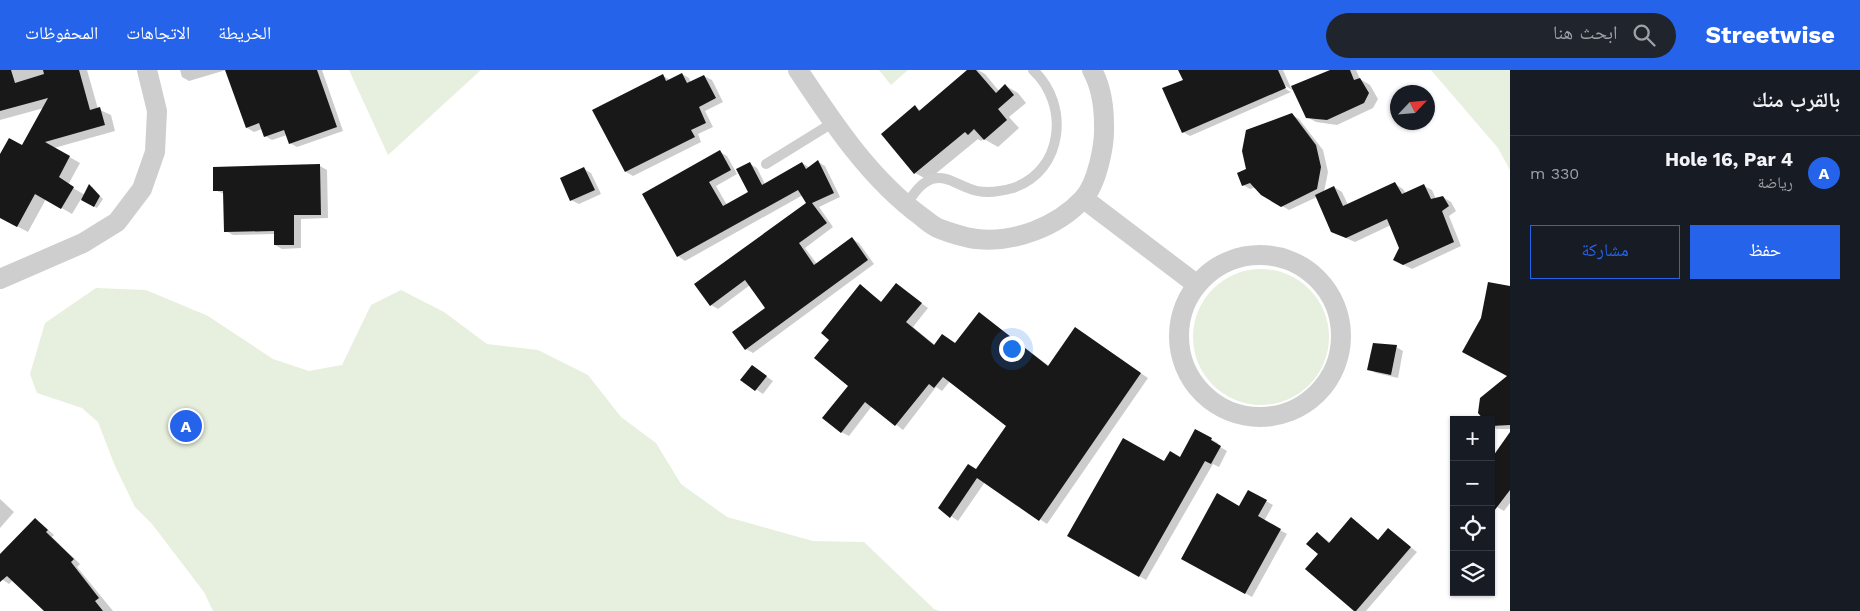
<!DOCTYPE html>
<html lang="ar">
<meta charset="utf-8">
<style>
body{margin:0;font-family:"Work Sans","Noto Naskh Arabic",sans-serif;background:#20242c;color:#f1f3f6;direction:rtl}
.controls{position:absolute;right:15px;bottom:15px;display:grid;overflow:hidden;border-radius:0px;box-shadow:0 1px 4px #0004}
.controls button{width:45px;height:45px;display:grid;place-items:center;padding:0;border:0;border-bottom:1px solid #363941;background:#171b24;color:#f1f3f6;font:25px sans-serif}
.compass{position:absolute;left:1390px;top:15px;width:45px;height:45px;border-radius:50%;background:#171b24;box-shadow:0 1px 4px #0004;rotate:64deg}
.you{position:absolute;left:1011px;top:278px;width:18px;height:18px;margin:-12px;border:4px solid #fff;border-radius:50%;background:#1a73e8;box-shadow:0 0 0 8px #1a73e833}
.badge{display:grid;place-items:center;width:32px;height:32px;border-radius:50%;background:#2563eb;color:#fff;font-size:16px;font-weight:700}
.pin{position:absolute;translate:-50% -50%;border:2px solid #fff;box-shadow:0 1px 5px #0006}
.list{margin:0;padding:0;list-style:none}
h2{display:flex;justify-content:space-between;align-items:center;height:65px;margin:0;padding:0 20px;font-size:21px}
h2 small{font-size:16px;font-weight:400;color:#9ea1a6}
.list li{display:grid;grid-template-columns:32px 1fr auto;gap:15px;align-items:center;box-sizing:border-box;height:75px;padding:0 20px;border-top:1px solid #363941}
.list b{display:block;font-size:19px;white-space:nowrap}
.list p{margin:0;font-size:16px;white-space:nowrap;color:#9ea1a6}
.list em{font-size:16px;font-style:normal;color:#9ea1a6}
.actions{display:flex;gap:10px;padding:15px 20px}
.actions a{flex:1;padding:11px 0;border:1px solid #2563eb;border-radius:0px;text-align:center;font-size:18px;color:#2563eb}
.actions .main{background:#2563eb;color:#fff}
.icon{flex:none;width:28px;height:28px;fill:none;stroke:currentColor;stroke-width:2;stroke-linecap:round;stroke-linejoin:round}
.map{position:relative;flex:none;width:1510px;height:541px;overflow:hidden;direction:ltr}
header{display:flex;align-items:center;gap:30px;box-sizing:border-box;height:70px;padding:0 25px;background:#2563eb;color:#fff}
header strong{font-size:24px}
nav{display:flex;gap:28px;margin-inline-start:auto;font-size:18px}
.search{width:350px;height:45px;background:#20242c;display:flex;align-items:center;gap:12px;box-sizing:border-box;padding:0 18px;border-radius:28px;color:#9ea1a6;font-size:19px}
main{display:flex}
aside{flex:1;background:#171b24}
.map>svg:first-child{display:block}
.green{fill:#e7efde}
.shadow{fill:#0003}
.building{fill:#181818}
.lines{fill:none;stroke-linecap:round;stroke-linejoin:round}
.lane{stroke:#cecece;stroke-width:10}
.street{stroke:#cecece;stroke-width:20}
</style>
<header>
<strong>Streetwise</strong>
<div class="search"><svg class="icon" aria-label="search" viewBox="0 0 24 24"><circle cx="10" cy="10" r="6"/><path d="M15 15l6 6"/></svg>ابحث هنا</div>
<nav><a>الخريطة</a><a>الاتجاهات</a><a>المحفوظات</a></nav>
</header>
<main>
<aside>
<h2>بالقرب منك<small></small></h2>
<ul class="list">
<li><span class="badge">A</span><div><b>Hole 16, Par 4</b><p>رياضة</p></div><em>330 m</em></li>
</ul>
<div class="actions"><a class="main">حفظ</a><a>مشاركة</a></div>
</aside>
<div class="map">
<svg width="1510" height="541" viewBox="0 0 1510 541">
<rect width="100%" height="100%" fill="#fff"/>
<g class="green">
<path d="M349 0H481L388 85Z"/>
<path d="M879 0H908L891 15Z"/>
<path d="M1431 0H1510V100L1498 78Z"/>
<circle cx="1261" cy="267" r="68"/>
<path d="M96 218 146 220 208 246 273 289 309 301 342 295 371 235 401 220 444 242 487 274 538 280 588 305 621 347 656 373 681 414 727 447 813 471 864 472 934 539 939 541H213L204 522 152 454 135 437 115 396 98 352 82 338 37 323 30 304 45 253Z"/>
</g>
<g class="shadow">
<path d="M0 0H87L98 39 111 45 115 61 54 78 80 93 68 115 85 125 90 116 93 118 103 129 97 138 81 129 72 144 46 129 28 162 0 147V87L23 77 44 38 0 50Z"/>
<path d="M180 0H226L189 11 182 7Z"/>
<path d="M227 0H322L343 61 297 77 290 73 287 65 272 70 265 66 262 59 254 62 247 58Z"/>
<path d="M969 0H978L985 4 999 21 1006 16 1018 23 1026 33 1009 47 1019 58 998 77 984 69 981 71 978 69 928 110 915 103V37L922 41Z"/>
<path d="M1180 0H1283L1291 18 1333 0H1356L1360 9 1370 15 1378 29 1373 38 1337 55 1316 52 1307 47 1294 21 1281 13 1280 16 1291 22 1190 66 1183 62 1184 10Z"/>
<path d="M682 4 689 8 691 13 704 6 712 10 723 32 705 41 713 57 698 64 701 72 633 106 626 102 662 5 670 10Z"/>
<path d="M1292 45 1299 49 1323 80 1328 102 1324 122 1334 117 1342 122 1348 135 1395 114 1403 119 1406 124 1424 116 1432 120 1436 129 1443 127 1451 132 1456 141 1449 146 1461 176 1412 199 1402 194 1400 178 1391 155 1355 172 1332 162 1317 127 1289 140 1262 124 1256 117 1250 119 1243 115 1247 100Z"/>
<path d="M720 82 727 86 737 104 716 116 727 135 750 123V94L757 98 765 114 802 93 810 98 818 92 825 96 840 127 819 137 833 157 805 178 817 194 852 169 859 173 874 194 753 283 746 279 767 238 750 215 718 239 711 235 807 133 803 125 685 191 678 186 643 124Z"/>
<path d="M320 96 327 100 328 148 301 149V178L282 179 275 175V164L233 165 226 161 224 124 215 120Z"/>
<path d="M584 99 591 103 601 124 579 134 571 130Z"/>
<path d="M897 215 928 238 913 257 935 275 956 274 979 243 1049 296 1082 263 1148 308 1047 454 985 412 958 451 951 446 977 400 1008 356 950 311 942 321 936 317 903 360 872 336 849 366 841 362 850 315 831 270 860 216 882 232Z"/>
<path d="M1510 217V359H1497L1491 356 1509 306Z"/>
<path d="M1396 277 1403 281 1398 308 1376 303 1369 299Z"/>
<path d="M759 301 773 311 763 324 742 310Z"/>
<path d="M1196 361 1218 373 1217 375 1227 381 1219 397 1213 394 1146 510 1069 465 1164 393 1181 388Z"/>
<path d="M1510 364V433L1504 441 1497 437Z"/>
<path d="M1249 421 1273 435 1264 451 1287 464 1252 527 1183 488 1240 437Z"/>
<path d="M0 429 14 442 0 458Z"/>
<path d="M1351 449 1379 471 1388 460 1417 482 1366 541H1355L1320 484 1317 463 1331 473Z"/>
<path d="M35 450 42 454 54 465 52 467 80 494 77 497 113 541H46L13 510 9 514 0 508V486Z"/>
</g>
<g class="building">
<path d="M0 0H11L15 13 44 4 43 0H79L90 40 100 37 105 55 45 72 70 86 59 107 74 117 61 139 35 124 17 157 0 148V84L9 68 22 75 48 28 0 41Z"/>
<path d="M225 0H317L337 57 289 74 284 60 264 67 259 53 246 58Z"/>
<path d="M967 0H976L996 23 1005 14 1014 25 998 39 1007 50 984 70 974 59 968 65 965 62 914 104 881 64 915 35 919 41Z"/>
<path d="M1178 0H1278L1286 18 1182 63 1162 18 1183 10Z"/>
<path d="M1330 0H1350L1354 10 1360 8 1369 23 1364 33 1327 50 1306 48 1291 16Z"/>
<path d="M682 3 687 13 704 5 716 28 699 37 706 53 691 60 695 67 625 102 592 40 663 4 666 11Z"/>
<path d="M1292 43 1316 75 1321 97 1317 119 1281 137 1261 125 1250 113 1242 116 1237 103 1246 99 1242 81 1246 60Z"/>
<path d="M720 80 731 100 709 112 723 136 748 122 736 99 750 92 762 115 802 92 806 99 818 90 834 123 812 133 827 153 799 173 814 195 852 167 868 190 745 280 732 262 765 238 745 210 710 236 694 214 806 133 798 120 677 187 642 124Z"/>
<path d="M320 94 321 145H294V175H274V161L224 162 223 121H213V97Z"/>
<path d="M584 97 595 120 570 131 560 108Z"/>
<path d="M1395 112 1402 124 1424 114 1431 129 1443 126 1449 136 1442 141 1454 172 1403 195 1393 190 1399 178 1387 149 1346 168 1331 162 1315 125 1334 116 1343 136Z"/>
<path d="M89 114 100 126 94 137 81 130Z"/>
<path d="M1488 212 1510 216V355L1491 356V350H1484L1478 343 1480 328 1507 306 1462 282 1481 248Z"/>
<path d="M896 213 922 233 906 252 934 275 942 264 955 273 979 242 1048 296 1075 257 1141 303 1039 451 977 408 950 448 938 438 968 394 976 399 1006 356 943 307 934 318 929 314 895 356 865 332 841 363 822 348 848 316 814 288 829 270 821 263 860 214 881 232Z"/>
<path d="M1373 273 1397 275 1391 305 1367 300Z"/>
<path d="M752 295 767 306 755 321 740 310Z"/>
<path d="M1195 359 1212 368 1211 370 1221 376 1211 394 1205 391 1139 507 1067 466 1123 368 1164 391 1170 381 1180 387Z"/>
<path d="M1510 362V420L1491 445V389Z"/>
<path d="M1248 420 1267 430 1258 446 1281 459 1245 524 1181 489 1217 423 1239 436Z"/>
<path d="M1351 447 1378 470 1388 458 1411 477 1356 541H1354L1305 499 1318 484 1306 474 1317 462 1329 473Z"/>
<path d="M35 448 48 460 46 462 74 489 71 492 99 528 95 531 103 541H44L7 506 0 512V484Z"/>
</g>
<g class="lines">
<g class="lane">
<path d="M766 94 834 52"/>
<path d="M906 135C913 125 920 113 932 109 946 105 956 114 968 118 981 124 999 122 1013 118 1064 101 1070 34 1033 0"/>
</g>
<g class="street">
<path d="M798 0C833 53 870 109 922 147 927 151 934 157 940 159 951 163 965 168 977 169 1014 173 1057 157 1083 129 1097 114 1105 75 1104 55 1104 37 1101 16 1092 0"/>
<path d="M1084 129 1196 214"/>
<circle cx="1260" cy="266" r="81"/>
<path d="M0 209 83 173 117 152 142 119 155 82 157 41 147 0"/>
</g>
</g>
</svg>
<div class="controls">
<button>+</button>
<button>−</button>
<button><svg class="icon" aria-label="locate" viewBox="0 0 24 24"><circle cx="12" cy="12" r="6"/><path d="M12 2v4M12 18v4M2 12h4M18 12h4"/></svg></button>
<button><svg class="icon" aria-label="layers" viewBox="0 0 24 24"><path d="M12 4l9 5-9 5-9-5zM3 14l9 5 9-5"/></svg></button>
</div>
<svg class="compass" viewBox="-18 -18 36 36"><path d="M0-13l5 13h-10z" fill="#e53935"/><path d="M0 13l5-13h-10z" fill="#9ea1a6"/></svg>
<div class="you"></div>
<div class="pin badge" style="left:186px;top:356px">A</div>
</div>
</main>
